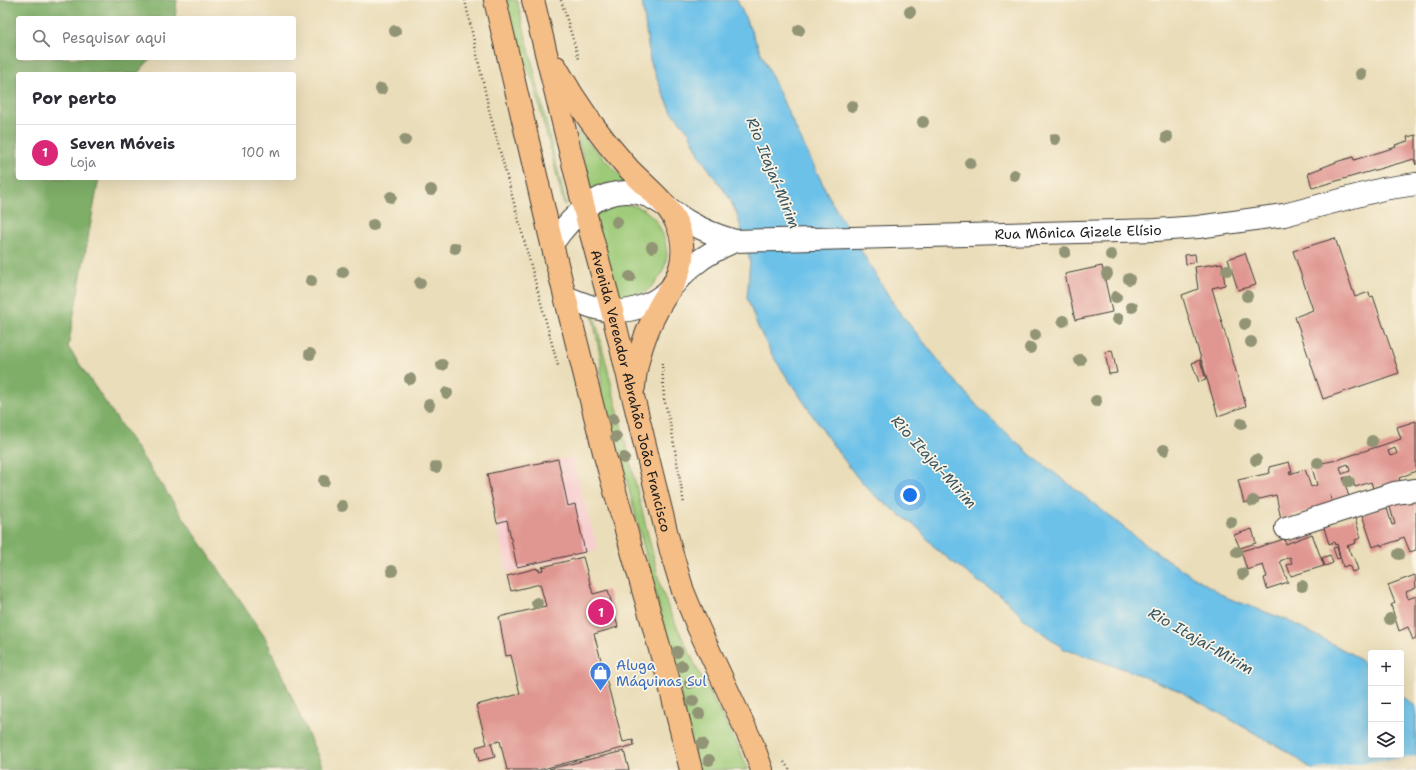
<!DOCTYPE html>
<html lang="pt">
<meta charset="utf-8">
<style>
body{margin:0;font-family:"Shantell Sans",sans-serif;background:#f2f2f3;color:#2b2b33}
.controls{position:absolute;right:12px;bottom:12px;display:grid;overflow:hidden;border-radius:4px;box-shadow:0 4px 16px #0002}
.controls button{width:36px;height:36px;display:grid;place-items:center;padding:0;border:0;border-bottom:1px solid #e1e1e2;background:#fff;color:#2b2b33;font:20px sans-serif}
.you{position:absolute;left:910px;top:495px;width:14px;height:14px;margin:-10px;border:3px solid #fff;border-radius:50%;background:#1a73e8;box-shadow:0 0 0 6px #1a73e833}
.badge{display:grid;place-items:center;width:26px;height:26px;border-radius:50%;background:#db2777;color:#fff;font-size:13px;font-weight:700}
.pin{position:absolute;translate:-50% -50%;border:2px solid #fff;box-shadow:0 1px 4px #0006}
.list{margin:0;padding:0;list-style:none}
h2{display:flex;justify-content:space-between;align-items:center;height:52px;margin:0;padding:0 16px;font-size:17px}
h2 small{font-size:13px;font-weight:400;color:#7c7c81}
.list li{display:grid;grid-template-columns:26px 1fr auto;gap:12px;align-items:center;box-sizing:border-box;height:56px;padding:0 16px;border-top:1px solid #e1e1e2}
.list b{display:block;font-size:15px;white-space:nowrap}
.list p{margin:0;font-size:13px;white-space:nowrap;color:#7c7c81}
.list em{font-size:13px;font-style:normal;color:#7c7c81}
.icon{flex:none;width:22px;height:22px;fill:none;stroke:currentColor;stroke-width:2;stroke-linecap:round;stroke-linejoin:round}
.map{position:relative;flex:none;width:1416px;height:770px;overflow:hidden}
.search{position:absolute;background:#fff;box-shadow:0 4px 16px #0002;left:16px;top:16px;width:280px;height:44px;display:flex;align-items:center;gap:10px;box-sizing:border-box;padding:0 14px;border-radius:4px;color:#7c7c81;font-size:15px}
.panel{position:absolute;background:#fff;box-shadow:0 4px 16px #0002;left:16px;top:72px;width:280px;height:108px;border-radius:4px}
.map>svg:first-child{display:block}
.built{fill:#f7cfd0}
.green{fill:#9dca78;stroke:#5c734a}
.forest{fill:#7eae68;stroke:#4d6542}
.water{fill:#6cc1e9;stroke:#446e82}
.pier{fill:#eaddb9}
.building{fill:#e09792;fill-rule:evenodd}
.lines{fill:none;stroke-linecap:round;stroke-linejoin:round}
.minor-casing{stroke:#3b3934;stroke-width:24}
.major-casing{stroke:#3b3934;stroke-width:24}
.path{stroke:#3b3934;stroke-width:2.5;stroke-dasharray:1 3;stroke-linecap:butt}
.minor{stroke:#fff;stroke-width:22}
.major{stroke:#f6be87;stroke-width:22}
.tree{fill:#919474}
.labels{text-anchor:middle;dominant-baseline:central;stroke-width:3.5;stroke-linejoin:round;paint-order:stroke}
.street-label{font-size:14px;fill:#1c1c1c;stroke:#fcf5e5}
.shop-label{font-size:14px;fill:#366cbe;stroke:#fcf5e5;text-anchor:start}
.water-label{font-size:15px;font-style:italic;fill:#385664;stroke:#fcf5e5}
</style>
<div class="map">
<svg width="1416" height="770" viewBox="0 0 1416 770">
<rect width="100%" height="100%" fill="#fcf5e5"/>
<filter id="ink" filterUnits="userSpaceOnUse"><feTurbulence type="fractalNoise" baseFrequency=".025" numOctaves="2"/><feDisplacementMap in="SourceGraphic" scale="8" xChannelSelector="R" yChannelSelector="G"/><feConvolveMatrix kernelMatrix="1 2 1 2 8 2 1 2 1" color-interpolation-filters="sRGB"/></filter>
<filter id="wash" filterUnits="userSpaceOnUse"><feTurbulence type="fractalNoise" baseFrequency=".012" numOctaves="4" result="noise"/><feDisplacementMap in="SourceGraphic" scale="16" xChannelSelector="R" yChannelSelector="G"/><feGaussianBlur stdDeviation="0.9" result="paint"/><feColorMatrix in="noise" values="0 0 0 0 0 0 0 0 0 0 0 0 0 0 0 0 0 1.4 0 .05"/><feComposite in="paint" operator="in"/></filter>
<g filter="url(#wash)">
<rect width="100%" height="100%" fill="#eaddb9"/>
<path class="built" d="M572 457 598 550 507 573 487 474Z"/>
<g class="green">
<path d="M503 0H517L566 204 564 205 537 97 532 79 512 28Z"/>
<path d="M576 131 578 132 628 183 605 184 590 189Z"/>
<path d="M618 203C628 204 639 206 647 212 660 222 670 246 666 262 660 284 640 303 616 299L594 211Z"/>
<path d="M592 314H594L661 588 669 610 704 683 740 750 748 770H699L646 555 627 482 602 414 601 360Z"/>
</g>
<path class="forest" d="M0 0H177L175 18H18V58H151L137 74H18V178H99L68 347 266 639 324 770H0Z"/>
<path class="water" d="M642 0H737L794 125 831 201 896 308 952 377 978 407 1033 457 1069 484 1142 542 1176 566 1228 598 1287 620 1355 656 1371 670V755H1401V695L1416 707V770H1313L1288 752 1180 691 1124 669 1064 649 1023 618 1004 598 979 582 936 549 919 529 874 495 857 477 830 441 772 355 758 327 747 298 750 260 737 214 728 196 701 158 689 132 672 112 659 84 650 60Z"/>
<path class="pier" d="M1416 756V770H1310Z"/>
<g id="blocks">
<g class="building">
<path d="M1416 135V165L1414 159 1312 188 1308 173 1339 161 1353 157 1354 160 1396 147 1395 145 1408 141 1407 137Z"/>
<path d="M1335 238 1355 297 1369 292 1370 297 1373 296 1399 373 1323 399 1295 317 1313 310 1293 251Z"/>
<path d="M1245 253 1256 285 1238 290 1228 259Z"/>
<path d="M1195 254 1196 262 1186 264 1185 255Z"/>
<path d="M1222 263 1225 285 1212 288 1246 406 1218 416 1182 295 1198 289 1195 267Z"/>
<path d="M1102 266 1112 312 1075 320 1065 274Z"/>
<path d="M1112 350 1117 373 1109 374 1105 352Z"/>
<path d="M1200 360 1206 380 1199 382 1192 363Z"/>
<path d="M1416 421V471L1399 478 1401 483 1384 490 1382 485 1373 488 1371 482 1355 487 1351 476 1343 478 1350 500 1333 504 1330 495 1332 504 1281 519 1276 495 1244 503 1238 480 1270 473 1269 467 1289 462 1292 472H1289L1290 474 1305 469 1311 487 1317 485 1312 468 1322 465V463L1337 460 1401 439 1397 427ZM1395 448 1397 454 1390 456 1388 451ZM1348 464 1350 471 1342 474 1340 467Z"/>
<path d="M558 459 568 506 575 504 585 552 517 567 507 520 497 523 487 474Z"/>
<path d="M1416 496V550L1410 552 1404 537 1399 539V540L1381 546V544L1373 547 1362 515 1386 505 1392 525 1395 524 1389 504Z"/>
<path d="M1355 518 1361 538 1355 540 1356 543 1347 546 1349 547 1351 555H1353L1358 570 1352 572 1349 565 1343 567 1337 544 1335 545 1334 542 1329 544 1324 528 1329 526 1328 525 1349 519V520Z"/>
<path d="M1252 529 1256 543 1240 548 1234 535Z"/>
<path d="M1312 534 1324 566 1291 576 1287 565 1292 563 1290 557 1280 561 1288 582 1267 589 1264 578 1267 577 1263 565 1247 570 1241 551 1255 547 1256 548 1284 539 1286 544Z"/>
<path d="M1337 547 1340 558 1337 559 1333 548Z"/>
<path d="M1330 555 1333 563 1325 566 1322 558Z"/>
<path d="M583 557 593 594 608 590 618 627 594 634 623 742 633 740 634 745 539 770H507L500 741 491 743 495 757 479 761 476 747 487 744 476 705 520 694 511 655 506 656 499 617 546 606 540 584 511 591 507 576 537 568V570L539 569V571L543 570 542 567Z"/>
<path d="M1415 575 1416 588 1406 592 1408 599 1416 596V639L1413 640 1408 627 1399 631 1391 605 1395 603 1388 585Z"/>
<path d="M624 751 629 770H549V769Z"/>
</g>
</g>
</g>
<g filter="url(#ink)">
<use href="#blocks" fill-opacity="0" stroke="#3b3934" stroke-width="1"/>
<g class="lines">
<defs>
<g id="minor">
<path id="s1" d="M552 244C573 214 605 182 645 195 661 200 673 213 687 221 702 230 718 236 735 241L1156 230 1198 227 1284 215 1383 189 1416 184"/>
<path d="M566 297C581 303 597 310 613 311 633 312 654 304 669 290 677 281 685 271 695 264 707 254 721 247 735 241"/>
<path d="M1286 528 1395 493 1416 490"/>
</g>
<g id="major">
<path d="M495 0 552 244 605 456 667 674 691 770"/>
<path id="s2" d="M533 0 584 208 612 311 671 551 683 591 698 627 753 745 762 770"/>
<path d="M556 67C576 103 600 137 628 168 644 185 666 201 676 222 682 234 684 250 681 264 677 283 666 293 658 309 645 333 636 360 634 387"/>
</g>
</defs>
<use href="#minor" class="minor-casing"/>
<use href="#major" class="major-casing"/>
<g class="path">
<path d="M465 0 490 114 558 366"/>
<path d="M561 0 579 59"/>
<path d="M662 363 664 398 672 432 684 504"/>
<path d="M784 762 790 770"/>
</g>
<use href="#minor" class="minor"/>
<use href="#major" class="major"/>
</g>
<g class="tree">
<circle cx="910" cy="12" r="6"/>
<circle cx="799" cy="30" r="6"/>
<circle cx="395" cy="31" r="6"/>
<circle cx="1361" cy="74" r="6"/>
<circle cx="381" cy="89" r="6"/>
<circle cx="852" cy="106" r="6"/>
<circle cx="923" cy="122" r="6"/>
<circle cx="1167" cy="137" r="6"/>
<circle cx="1055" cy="139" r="6"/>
<circle cx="405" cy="140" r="6"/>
<circle cx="970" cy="163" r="6"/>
<circle cx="1014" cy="175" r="6"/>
<circle cx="431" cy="190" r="6"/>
<circle cx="391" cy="197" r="6"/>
<circle cx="617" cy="222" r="6"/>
<circle cx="373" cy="225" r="6"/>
<circle cx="652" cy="247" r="6"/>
<circle cx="455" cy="248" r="6"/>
<circle cx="1065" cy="252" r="6"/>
<circle cx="1111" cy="255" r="6"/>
<circle cx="1227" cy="270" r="6"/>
<circle cx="343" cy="272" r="6"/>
<circle cx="1107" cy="274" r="6"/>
<circle cx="630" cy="277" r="6"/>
<circle cx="1129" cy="279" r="6"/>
<circle cx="311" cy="281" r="6"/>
<circle cx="420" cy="283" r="6"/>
<circle cx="1247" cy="296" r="6"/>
<circle cx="1116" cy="297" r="6"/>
<circle cx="1132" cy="307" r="6"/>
<circle cx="1118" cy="319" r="6"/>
<circle cx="1063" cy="321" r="6"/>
<circle cx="1245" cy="324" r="6"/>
<circle cx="1035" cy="335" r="6"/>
<circle cx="1251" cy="342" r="6"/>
<circle cx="1030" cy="348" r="6"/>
<circle cx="310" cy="354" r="6"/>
<circle cx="1080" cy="360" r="6"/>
<circle cx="442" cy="365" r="6"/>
<circle cx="410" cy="379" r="6"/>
<circle cx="447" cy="393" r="6"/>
<circle cx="1096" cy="401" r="6"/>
<circle cx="429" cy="405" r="6"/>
<circle cx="613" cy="419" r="6"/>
<circle cx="1241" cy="424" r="6"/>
<circle cx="616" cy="437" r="6"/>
<circle cx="1372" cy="441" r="6"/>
<circle cx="1164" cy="450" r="6"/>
<circle cx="624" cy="458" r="6"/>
<circle cx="1256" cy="460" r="6"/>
<circle cx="1318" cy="463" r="6"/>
<circle cx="436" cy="467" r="6"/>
<circle cx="324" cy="481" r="6"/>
<circle cx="1349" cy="482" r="6"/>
<circle cx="1253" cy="501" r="6"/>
<circle cx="342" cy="506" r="6"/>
<circle cx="1231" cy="522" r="6"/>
<circle cx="1237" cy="552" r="6"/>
<circle cx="1399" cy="554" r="6"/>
<circle cx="392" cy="571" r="6"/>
<circle cx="1243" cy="574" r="6"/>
<circle cx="1302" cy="586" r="6"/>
<circle cx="537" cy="603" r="6"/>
<circle cx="1390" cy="619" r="6"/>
<circle cx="677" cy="652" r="6"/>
<circle cx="682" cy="666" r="6"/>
<circle cx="690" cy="683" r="6"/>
<circle cx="693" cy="701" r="6"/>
<circle cx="699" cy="714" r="6"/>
<circle cx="702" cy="744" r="6"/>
<circle cx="709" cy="760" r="6"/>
</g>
</g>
<defs>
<symbol id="shop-pin" viewBox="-11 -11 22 30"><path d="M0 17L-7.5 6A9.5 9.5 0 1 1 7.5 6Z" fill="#3f7fe0" stroke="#fcf5e5"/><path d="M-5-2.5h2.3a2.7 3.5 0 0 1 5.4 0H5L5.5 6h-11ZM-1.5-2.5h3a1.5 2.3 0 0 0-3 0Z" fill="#fff"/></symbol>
</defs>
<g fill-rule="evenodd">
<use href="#shop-pin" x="588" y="660" width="25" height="34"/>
</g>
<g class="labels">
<g class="street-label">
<text stroke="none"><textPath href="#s1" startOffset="558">Rua Mônica Gizele Elísio</textPath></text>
<text stroke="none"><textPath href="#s2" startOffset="403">Avenida Vereador Abrahão João Francisco</textPath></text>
</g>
<g class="shop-label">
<text x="616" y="665">Aluga<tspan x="616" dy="16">Máquinas Sul</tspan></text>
</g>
<g class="water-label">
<text transform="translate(773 173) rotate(68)">Rio Itajaí-Mirim</text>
<text transform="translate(934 462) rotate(48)">Rio Itajaí-Mirim</text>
<text transform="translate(1201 641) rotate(30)">Rio Itajaí-Mirim</text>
</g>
</g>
</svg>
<div class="controls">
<button>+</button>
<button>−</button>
<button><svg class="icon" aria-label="layers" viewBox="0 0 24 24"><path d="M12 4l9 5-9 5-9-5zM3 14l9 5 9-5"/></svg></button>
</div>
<div class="you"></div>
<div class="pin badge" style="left:601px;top:612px">1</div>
<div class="search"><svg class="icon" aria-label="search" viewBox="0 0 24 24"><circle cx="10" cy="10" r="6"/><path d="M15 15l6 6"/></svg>Pesquisar aqui</div>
<section class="panel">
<h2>Por perto<small></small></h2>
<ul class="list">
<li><span class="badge">1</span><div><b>Seven Móveis</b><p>Loja</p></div><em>100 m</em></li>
</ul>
</section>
</div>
